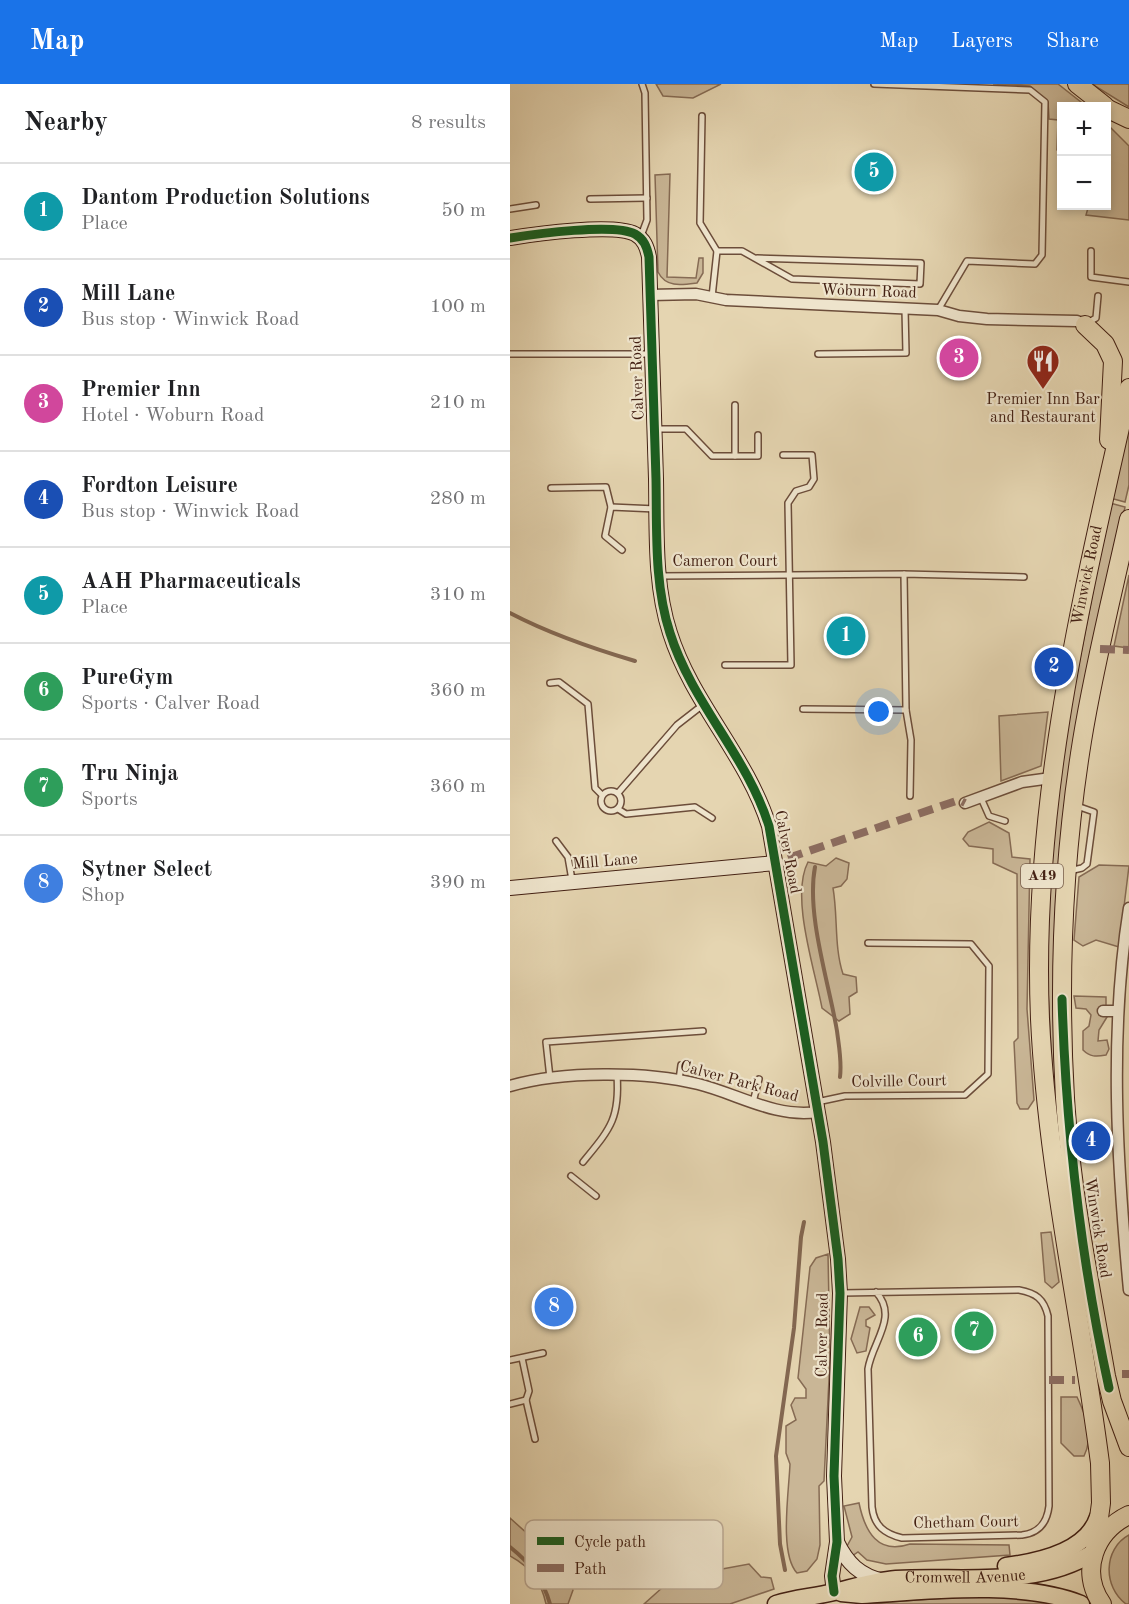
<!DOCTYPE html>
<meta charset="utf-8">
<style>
body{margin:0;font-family:"Old Standard TT",serif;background:#f2f2f2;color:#202124}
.controls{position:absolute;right:18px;top:18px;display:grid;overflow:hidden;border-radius:0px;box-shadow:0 3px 9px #0003}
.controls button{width:54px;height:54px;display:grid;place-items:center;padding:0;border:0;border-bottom:2px solid #e0e0e0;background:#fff;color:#202124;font:30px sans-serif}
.you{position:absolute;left:369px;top:628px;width:21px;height:21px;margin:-15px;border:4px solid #fff;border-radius:50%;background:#1a73e8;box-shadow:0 0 0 9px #1a73e833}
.badge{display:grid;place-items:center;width:39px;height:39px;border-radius:50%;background:#1a73e8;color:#fff;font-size:20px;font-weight:700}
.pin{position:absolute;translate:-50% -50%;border:3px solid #fff;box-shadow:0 2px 6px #0006}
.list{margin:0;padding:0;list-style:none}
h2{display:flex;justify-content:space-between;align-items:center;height:78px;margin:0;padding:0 24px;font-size:26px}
h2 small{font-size:20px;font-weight:400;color:#757577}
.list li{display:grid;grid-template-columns:39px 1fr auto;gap:18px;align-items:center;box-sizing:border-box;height:96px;padding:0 24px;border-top:2px solid #e0e0e0}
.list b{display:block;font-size:22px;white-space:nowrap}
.list p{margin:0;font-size:20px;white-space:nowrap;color:#757577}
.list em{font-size:20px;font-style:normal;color:#757577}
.map{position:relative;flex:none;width:619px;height:1520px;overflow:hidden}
header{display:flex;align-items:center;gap:36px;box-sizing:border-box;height:84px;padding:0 30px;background:#1a73e8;color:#fff}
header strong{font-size:28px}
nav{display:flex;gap:33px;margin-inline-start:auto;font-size:21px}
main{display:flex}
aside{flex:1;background:#fff}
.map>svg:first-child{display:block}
.green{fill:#c9b696;stroke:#866b54;stroke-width:1.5}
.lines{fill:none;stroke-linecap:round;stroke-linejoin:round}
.stream{stroke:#836751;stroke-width:4}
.lane-casing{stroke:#6c4d3a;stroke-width:8}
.street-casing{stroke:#6c4d3a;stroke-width:13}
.secondary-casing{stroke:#432013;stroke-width:16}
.primary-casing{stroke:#432013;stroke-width:19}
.highway-casing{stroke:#432013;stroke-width:20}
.lane{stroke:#eee4cc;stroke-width:5}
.street{stroke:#eee4cc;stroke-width:10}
.secondary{stroke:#eee4cc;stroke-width:14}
.primary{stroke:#e5d5b1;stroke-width:16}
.highway{stroke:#e5d5b1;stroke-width:18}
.quiet{stroke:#8d6e63;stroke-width:8;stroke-dasharray:15 8;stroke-linecap:butt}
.cycleway-casing{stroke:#eee4cc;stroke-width:13}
.cycleway{stroke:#1b5e20;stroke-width:9}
.labels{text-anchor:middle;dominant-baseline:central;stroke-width:4.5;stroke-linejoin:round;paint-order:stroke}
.shield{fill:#eee4cc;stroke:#765b4a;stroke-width:1.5}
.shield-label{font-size:15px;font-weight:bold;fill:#432013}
.street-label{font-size:16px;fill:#432013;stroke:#eee4cc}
.poi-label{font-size:16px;fill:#432013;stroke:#eee4cc}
.key{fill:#eee4cc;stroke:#bba994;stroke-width:1.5}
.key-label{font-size:16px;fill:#432013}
</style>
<header>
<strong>Map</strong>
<nav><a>Map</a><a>Layers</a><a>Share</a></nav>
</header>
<main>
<aside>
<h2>Nearby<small>8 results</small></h2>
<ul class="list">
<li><span class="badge" style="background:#0f9aa8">1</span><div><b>Dantom Production Solutions</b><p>Place</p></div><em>50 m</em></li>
<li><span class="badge" style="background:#1a4fb4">2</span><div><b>Mill Lane</b><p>Bus stop · Winwick Road</p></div><em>100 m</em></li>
<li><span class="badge" style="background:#d1479c">3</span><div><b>Premier Inn</b><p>Hotel · Woburn Road</p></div><em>210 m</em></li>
<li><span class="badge" style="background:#1a4fb4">4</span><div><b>Fordton Leisure</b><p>Bus stop · Winwick Road</p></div><em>280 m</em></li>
<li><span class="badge" style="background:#0f9aa8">5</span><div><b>AAH Pharmaceuticals</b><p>Place</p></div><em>310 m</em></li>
<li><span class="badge" style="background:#2e9e5b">6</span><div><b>PureGym</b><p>Sports · Calver Road</p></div><em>360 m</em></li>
<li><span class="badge" style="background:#2e9e5b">7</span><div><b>Tru Ninja</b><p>Sports</p></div><em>360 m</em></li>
<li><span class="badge" style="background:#3f7fe0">8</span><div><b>Sytner Select</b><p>Shop</p></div><em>390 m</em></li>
</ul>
</aside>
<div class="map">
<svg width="619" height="1520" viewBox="0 0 619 1520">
<rect width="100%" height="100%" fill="#e5d5b1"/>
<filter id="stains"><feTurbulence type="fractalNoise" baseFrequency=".00333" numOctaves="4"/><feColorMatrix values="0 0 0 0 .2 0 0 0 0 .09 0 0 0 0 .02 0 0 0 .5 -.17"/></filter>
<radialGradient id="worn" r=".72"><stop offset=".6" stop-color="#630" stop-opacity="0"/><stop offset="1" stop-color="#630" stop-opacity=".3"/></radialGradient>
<g class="green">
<path d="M146 0H211L183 14 153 12Z"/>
<path d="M483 0H548L576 22H552L551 67 547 66 548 36 539 35 538 18 520 2Z"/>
<path d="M582 0H619V23Z"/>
<path d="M597 40 619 62V136L576 131 578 124 596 122Z"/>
<path d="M160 90 157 193 186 194 189 174H193V189L187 199C172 201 156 204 148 188L145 91Z"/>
<path d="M619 333V401L615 418 600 414Z"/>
<path d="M600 419 615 423 561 689 551 1040 545 1041 536 868 547 694Z"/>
<path d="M619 491V564L604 562Z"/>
<path d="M538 628 531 682 491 697 489 632Z"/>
<path d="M479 738 499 749 502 773 520 775 517 925 524 1016 518 1025H510L507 1019 504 958 508 954 507 790 483 779V765L459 762 453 755 458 748Z"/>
<path d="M326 774 339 779 337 795 331 802 323 804C328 832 324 863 333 890L346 893 347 908 339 913 340 930 329 937 312 924C305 886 280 812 298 778L316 782Z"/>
<path d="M589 781 619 782 609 863 586 856 573 862 564 856 569 793Z"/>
<path d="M564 912 596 913V924L591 927 597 933 589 946 588 957 597 956 599 965 596 971C586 973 580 973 573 966V947L579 942 581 931 576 925 566 924Z"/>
<path d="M541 1148 549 1198 542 1204 535 1198 531 1149Z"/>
<path d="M318 1170 320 1274 314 1397 309 1402 310 1461 307 1475 297 1487 287 1489C269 1470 279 1407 280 1380L276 1369V1342L286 1336 281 1321 285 1314H296V1305L288 1294 300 1183 306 1174Z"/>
<path d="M350 1223H359L365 1231 356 1236V1242L360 1244 356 1267 347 1269 341 1255Z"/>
<path d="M551 1313H567C576 1332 584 1352 574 1372H564L551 1359Z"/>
<path d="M349 1419C355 1448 368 1471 400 1460L499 1461 500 1471 376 1480 357 1476 348 1468 342 1472 336 1464 342 1453 334 1422Z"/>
<path d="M0 1434 51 1480 63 1506 58 1520H36C31 1497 20 1483 0 1472Z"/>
<path d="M619 1451V1520H616C593 1503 593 1465 619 1451Z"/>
<path d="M239 1480 251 1493 261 1494 264 1505 220 1520H134L153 1503C172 1506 185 1505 196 1488Z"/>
<path d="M493 1510 541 1515 540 1520H349Z"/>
</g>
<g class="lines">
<g class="stream">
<path d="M0 529C40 550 81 564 125 577"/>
<path d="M305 783C296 830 319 899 327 947 329 963 332 977 330 993"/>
<path d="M0 1463C20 1479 33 1495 40 1520"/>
<path d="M275 1486 270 1460 266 1372 284 1244 291 1153 294 1138"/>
</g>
<defs>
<g id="lane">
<path d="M364 0 520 6 535 18 532 171 525 180 457 177 428 226"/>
<path d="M192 32 190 139 207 167 202 213"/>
<path d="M80 115 137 114"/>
<path d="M0 125 26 121"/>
<path d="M131 152 137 136 135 9 132 0"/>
<path d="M207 167H232L282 195 410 200 411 179 247 174"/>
<path d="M581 167V193L619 198"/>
<path d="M579 238 586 234 588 212"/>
<path d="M0 270H142"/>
<path d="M308 270 396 269 395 225"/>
<path d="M145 345H176L202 372H248V351"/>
<path d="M225 372V321"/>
<path d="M41 404 96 403 101 423"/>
<path d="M112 466 95 452 101 423 146 425"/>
<path d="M394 490 396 626 401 656 400 712"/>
<path d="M150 492 394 490 514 493"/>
<path d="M215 581H281L278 419 286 407 299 403 304 395 302 371H273"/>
<path d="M40 599 49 598 78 620 85 704 92 711"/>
<path d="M293 625 396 626"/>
<circle cx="101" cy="717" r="10"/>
<path d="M108 709 167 641 194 620"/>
<path d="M471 714 479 732 495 737"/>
<path d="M108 725 116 730 185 723 202 734"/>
<path d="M46 757 58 773 62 796"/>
<path d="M559 787 572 784 577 780 584 728 567 722"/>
<path d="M40 994 36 958 193 947"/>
<path d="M169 996 171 981"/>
<path d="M243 1018 249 995"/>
<path d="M307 1018 335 1012 455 1011 478 990 479 882 461 860 358 859"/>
<path d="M73 1078C100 1045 110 1035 107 991"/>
<path d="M61 1092 86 1112"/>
<path d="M332 1209 509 1206C526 1209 534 1215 538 1232L539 1422C537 1439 529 1449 512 1451L392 1454C375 1450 364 1442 362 1423L358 1285C362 1258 389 1233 366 1208"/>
<path d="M12 1274 19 1307 16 1316 25 1355"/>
<path d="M0 1276 33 1269"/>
<path d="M0 1320 16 1316"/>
</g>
<g id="street">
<path d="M140 211 186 210 216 216 428 226 449 232 477 235 567 237 575 241"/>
<path d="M455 719 512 698 541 694"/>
<path d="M619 824C599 949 607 1079 619 1206"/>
<path d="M593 927H606"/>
<path d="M0 1002C51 987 136 987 188 1000 228 1010 265 1034 307 1028"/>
</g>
<g id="secondary">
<path d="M0 154C25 150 104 139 125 150 134 155 137 163 139 173 141 247 144 321 146 395 147 446 144 500 160 549 182 619 237 672 259 742L313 1058 328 1175 330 1209 324 1392 327 1458 322 1492 324 1508"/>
<path d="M0 804 266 779"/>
<path d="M327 1458C337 1479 350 1492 374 1497"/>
</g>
<g id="primary">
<path d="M496 1482C527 1478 577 1468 588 1433"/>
<path d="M331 1509 352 1511C417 1507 512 1496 571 1520"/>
<path id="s1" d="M266 1520C285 1514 304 1513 324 1508 345 1503 364 1497 386 1495 450 1491 527 1505 584 1468"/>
</g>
<g id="highway">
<path d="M567 0 595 22"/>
<path d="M596 24 619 35"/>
<path d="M575 241 595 260 603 277 599 356"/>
<path d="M619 435C603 508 584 582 572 657 553 775 548 894 555 1014 561 1107 580 1200 596 1292L602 1317 619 1363"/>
<path id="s2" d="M585 1464 591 1419 590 1379C571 1231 537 1085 530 935 521 720 572 512 619 304"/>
<path d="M592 1520C569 1487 585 1447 619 1431"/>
</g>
</defs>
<use href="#lane" class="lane-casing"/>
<use href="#street" class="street-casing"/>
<use href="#secondary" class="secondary-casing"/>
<use href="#primary" class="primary-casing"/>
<use href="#highway" class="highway-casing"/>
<use href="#lane" class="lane"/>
<use href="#street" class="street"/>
<use href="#secondary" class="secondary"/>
<use href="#primary" class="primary"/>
<use href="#highway" class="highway"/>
<g class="quiet">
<path d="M590 565 619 566"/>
<path d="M278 774 449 716 455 719"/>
<path d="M612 1290H619"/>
<path d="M539 1296H565"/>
</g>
<defs>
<g id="cycleway">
<path d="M0 154C25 150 104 139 125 150 134 155 137 163 139 173 141 247 144 321 146 395 147 446 144 500 160 549 182 619 237 672 259 742L313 1058 328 1175 330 1209 324 1392 327 1458 322 1492 324 1508"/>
<path d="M552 915C556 1046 571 1176 599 1304"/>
</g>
</defs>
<use href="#cycleway" class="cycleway-casing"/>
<use href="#cycleway" class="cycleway"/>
</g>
<defs>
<symbol id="restaurant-pin" viewBox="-11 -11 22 30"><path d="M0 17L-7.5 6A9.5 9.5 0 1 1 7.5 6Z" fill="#8f2418" stroke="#eee4cc"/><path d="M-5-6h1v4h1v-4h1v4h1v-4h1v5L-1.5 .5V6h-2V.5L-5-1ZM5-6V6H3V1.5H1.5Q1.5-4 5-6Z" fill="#fff"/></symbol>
</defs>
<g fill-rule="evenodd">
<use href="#restaurant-pin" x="514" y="258" width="38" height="52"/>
</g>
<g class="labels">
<rect class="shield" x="511" y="780" width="42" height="24" rx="4.5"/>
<g class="shield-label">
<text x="532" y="792">A49</text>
</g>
<g class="street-label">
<text transform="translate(359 208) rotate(2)">Woburn Road</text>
<text transform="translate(128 294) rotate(-92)">Calver Road</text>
<text x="215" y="478">Cameron Court</text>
<text stroke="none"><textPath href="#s2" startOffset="981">Winwick Road</textPath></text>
<text transform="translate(277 768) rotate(79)">Calver Road</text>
<text transform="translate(95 778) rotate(-5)">Mill Lane</text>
<text transform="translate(229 998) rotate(15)">Calver Park Road</text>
<text transform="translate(389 998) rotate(-1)">Colville Court</text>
<text transform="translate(587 1144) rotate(81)">Winwick Road</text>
<text transform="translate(313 1251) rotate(-89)">Calver Road</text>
<text transform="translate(456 1439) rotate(-1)">Chetham Court</text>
<text stroke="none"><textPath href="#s1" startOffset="192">Cromwell Avenue</textPath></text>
</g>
<g class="poi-label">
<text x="533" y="316">Premier Inn Bar<tspan x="533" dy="18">and Restaurant</tspan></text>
</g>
</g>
<rect x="15" y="1436" width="198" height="69" rx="9" class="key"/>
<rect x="27" y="1453" width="27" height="8" fill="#1b5e20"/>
<rect x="27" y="1480" width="27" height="8" fill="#8d6e63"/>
<g class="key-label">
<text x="64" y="1463">Cycle path</text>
<text x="64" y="1490">Path</text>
</g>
<rect width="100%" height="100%" filter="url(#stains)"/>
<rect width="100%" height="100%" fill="url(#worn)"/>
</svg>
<div class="controls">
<button>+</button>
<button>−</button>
</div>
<div class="you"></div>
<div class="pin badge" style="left:336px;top:552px;background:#0f9aa8">1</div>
<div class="pin badge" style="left:544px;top:583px;background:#1a4fb4">2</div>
<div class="pin badge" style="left:449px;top:274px;background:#d1479c">3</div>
<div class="pin badge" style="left:581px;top:1057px;background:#1a4fb4">4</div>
<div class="pin badge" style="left:364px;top:88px;background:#0f9aa8">5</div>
<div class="pin badge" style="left:408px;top:1253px;background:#2e9e5b">6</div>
<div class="pin badge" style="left:464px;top:1247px;background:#2e9e5b">7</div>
<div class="pin badge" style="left:44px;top:1223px;background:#3f7fe0">8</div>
</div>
</main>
